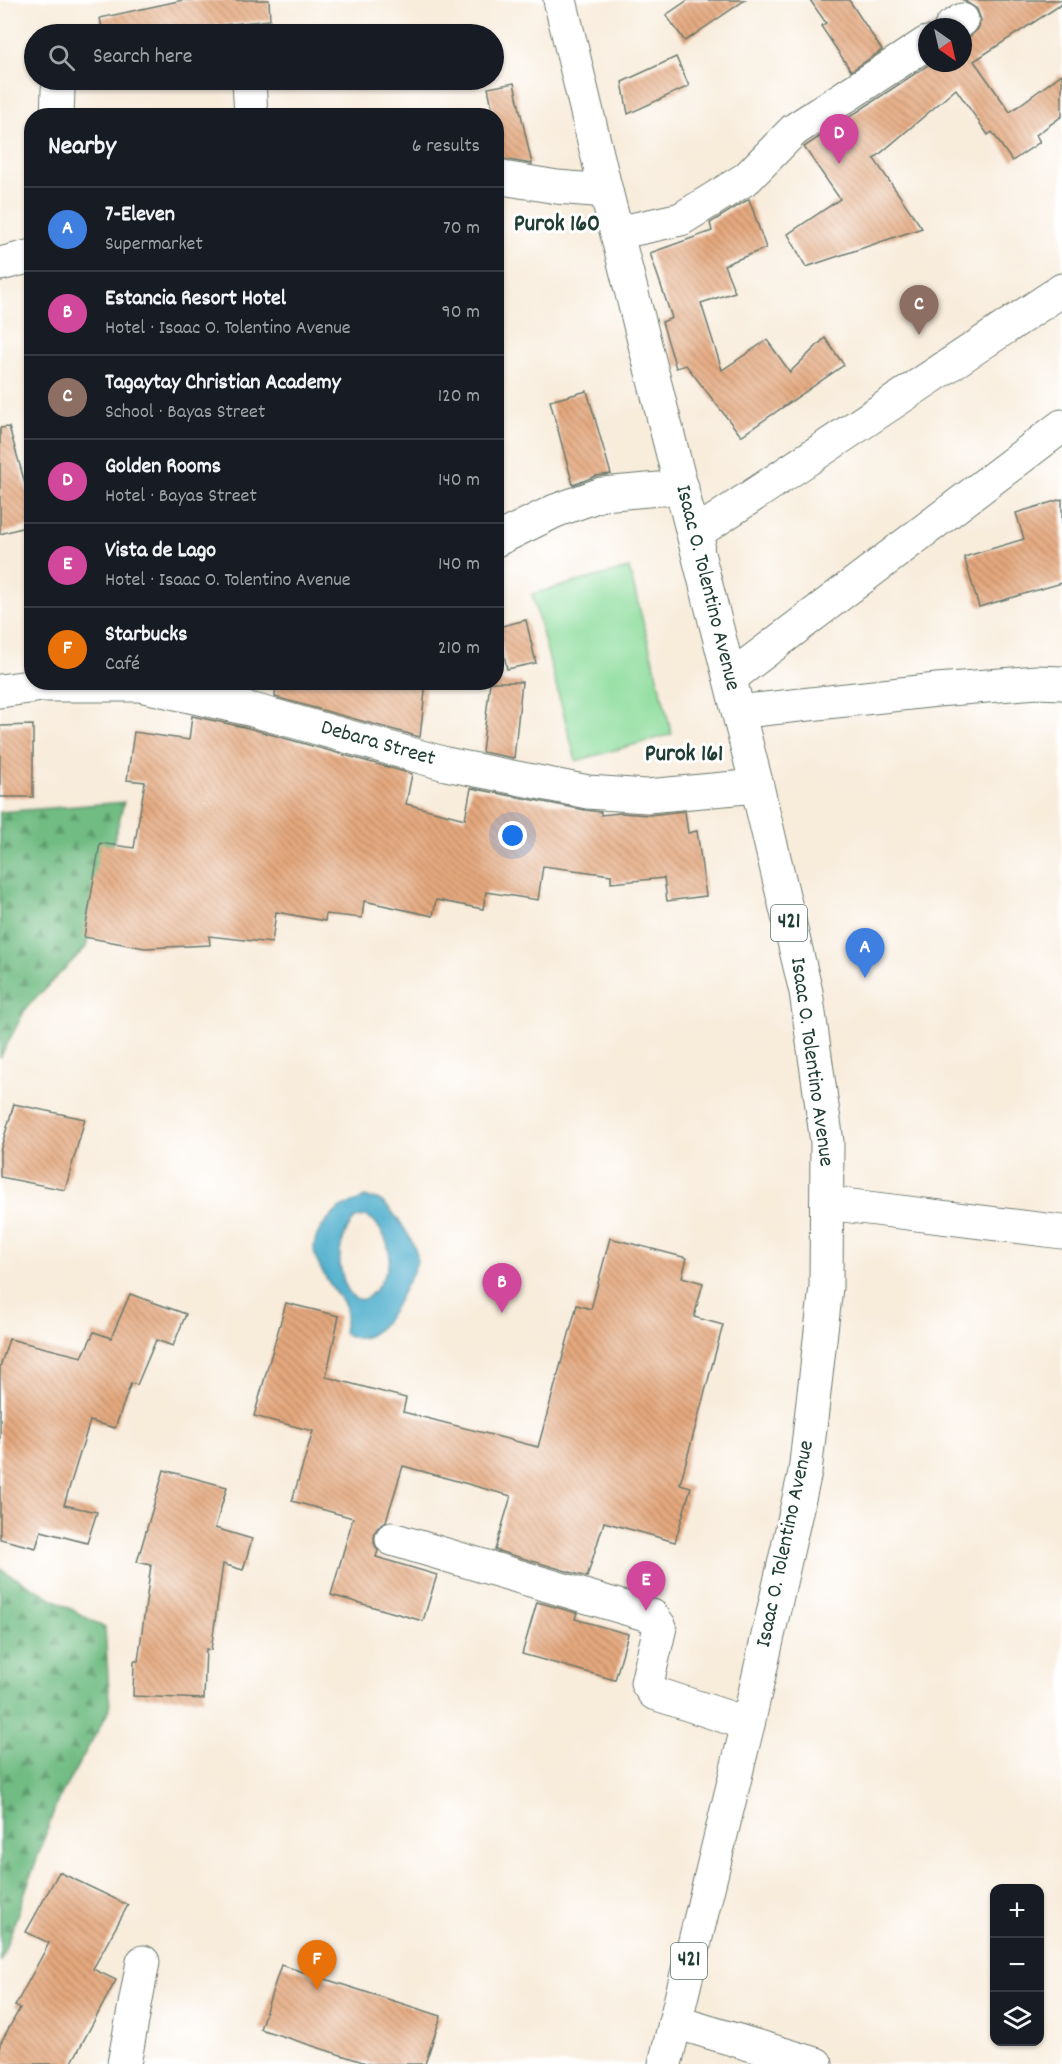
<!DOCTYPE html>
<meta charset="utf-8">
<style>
body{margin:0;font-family:Dekko,sans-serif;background:#20242c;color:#f1f3f6}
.controls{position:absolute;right:18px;bottom:18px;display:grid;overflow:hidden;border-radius:12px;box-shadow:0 2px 4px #0004}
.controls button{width:54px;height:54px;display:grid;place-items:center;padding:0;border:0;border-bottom:2px solid #363941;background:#171b24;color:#f1f3f6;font:30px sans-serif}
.compass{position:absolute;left:918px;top:18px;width:54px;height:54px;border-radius:50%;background:#171b24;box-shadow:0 2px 4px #0004;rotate:146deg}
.you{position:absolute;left:513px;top:836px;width:21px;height:21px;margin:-15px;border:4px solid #fff;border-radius:50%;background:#1a73e8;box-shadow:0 0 0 9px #1a73e833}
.badge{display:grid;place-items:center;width:39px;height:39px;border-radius:50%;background:#ea580c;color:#fff;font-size:20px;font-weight:700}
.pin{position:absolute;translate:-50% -50px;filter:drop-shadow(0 2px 3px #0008)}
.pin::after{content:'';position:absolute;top:32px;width:21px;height:18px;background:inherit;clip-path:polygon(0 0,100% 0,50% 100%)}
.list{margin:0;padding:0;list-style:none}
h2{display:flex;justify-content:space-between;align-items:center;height:78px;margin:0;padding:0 24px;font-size:26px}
h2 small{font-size:20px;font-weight:400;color:#9ea1a6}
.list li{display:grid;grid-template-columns:39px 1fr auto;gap:18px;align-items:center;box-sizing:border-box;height:84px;padding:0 24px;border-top:2px solid #363941}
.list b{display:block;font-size:22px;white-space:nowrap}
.list p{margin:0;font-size:20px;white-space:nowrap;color:#9ea1a6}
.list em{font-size:20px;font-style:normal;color:#9ea1a6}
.icon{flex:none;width:33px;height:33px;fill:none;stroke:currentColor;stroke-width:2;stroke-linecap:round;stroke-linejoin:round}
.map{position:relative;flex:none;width:1062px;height:2064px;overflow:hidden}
.search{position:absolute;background:#171b24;box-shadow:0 2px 4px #0004;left:24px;top:24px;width:480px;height:66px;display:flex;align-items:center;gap:15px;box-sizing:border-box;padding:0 21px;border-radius:33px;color:#9ea1a6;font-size:22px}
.panel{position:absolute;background:#171b24;box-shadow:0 2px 4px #0004;left:24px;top:108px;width:480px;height:582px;border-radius:24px}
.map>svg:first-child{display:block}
.forest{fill:url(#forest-firs);stroke:#487c5c;stroke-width:1.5}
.pitch{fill:#8cdc9b;stroke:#568c68;stroke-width:1.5}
.water{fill:#4daecc;stroke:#367680;stroke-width:1.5;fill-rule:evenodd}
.building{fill:url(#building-back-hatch)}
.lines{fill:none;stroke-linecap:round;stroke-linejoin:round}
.minor-casing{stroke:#6b7a6e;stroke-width:35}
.major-casing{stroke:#6b7a6e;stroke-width:35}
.minor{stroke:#fff;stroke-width:33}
.major{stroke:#fff;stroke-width:33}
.labels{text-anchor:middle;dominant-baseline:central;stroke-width:6;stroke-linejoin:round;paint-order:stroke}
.shield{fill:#fff;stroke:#627771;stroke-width:1.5}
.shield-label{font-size:21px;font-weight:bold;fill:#1f3d34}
.street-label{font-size:22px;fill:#1f3d34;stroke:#fff}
.neighbourhood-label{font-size:24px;font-weight:bold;fill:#1f3d34;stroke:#fff}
</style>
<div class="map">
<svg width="1062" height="2064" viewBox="0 0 1062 2064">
<defs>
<pattern id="forest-firs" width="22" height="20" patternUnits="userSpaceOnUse" patternTransform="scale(1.5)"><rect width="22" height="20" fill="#71bc83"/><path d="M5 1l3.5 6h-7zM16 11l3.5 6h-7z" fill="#5c9a6c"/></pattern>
<pattern id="building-back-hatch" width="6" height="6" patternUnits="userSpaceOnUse" patternTransform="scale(1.5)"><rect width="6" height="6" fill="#e5a87e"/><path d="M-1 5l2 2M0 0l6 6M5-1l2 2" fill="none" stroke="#b98a68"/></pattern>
</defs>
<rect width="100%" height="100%" fill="#fff"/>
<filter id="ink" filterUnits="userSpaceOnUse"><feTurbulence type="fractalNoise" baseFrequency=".0167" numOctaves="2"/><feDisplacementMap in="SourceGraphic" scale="12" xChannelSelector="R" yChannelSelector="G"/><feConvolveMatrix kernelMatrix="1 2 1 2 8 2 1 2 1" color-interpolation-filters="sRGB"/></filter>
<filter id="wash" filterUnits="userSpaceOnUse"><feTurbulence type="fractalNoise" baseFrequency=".008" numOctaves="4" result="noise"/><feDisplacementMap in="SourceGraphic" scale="24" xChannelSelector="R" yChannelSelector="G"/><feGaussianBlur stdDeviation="1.35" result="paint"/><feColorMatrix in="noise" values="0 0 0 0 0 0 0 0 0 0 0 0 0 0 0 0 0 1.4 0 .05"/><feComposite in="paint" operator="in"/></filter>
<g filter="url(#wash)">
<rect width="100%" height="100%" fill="#f8ecdb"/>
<g class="forest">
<path d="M124 802 86 947 26 1008 0 1058V812Z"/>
<path d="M0 1569 105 1628 110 1709 57 1802 0 1963Z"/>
</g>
<path class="pitch" d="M629 568 672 734 576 761 532 594Z"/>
<path class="water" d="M364 1197C368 1198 374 1198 377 1199 391 1205 418 1245 417 1260 416 1268 410 1278 406 1285 396 1307 372 1355 343 1332 344 1325 347 1315 346 1308 345 1303 338 1297 336 1293 311 1256 302 1243 339 1209 347 1203 356 1204 364 1197ZM365 1216C374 1219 376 1223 381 1231 386 1238 389 1248 390 1257 390 1265 384 1276 380 1283 361 1313 347 1298 341 1270 337 1252 343 1233 355 1218Z"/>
<g id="blocks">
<g class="building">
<path d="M183 0H269L270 20 137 34H103L100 18Z"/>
<path d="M688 0H745L685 41 666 15Z"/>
<path d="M810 0H849L882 50 851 71 821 26 826 23Z"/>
<path d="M963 0H1062V4L974 61 1010 112 1062 74V116L1036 135 1040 142 1012 161 992 132 988 135 956 89 874 159 922 228 806 267 788 234 840 199 804 147 931 63H963V42L978 29 981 20 977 9Z"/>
<path d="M676 57 689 86 628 114 622 82Z"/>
<path d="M514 83 532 164 503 159 496 128V116H494L488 88Z"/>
<path d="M749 199 766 248 724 265 735 292 701 303 722 370 767 340 790 372 825 338 844 365 741 436 686 365 676 368 662 322 672 318 650 253 712 231 710 223Z"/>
<path d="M587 391 611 474 596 476 573 485 550 401Z"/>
<path d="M9 427 32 508V525L0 534V428Z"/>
<path d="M1062 499V583L979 607 964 557 1024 539 1016 513Z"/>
<path d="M526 620 536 663 507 669 498 627Z"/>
<path d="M276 682H426L420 737 275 697Z"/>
<path d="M490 682H522L514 758 482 752Z"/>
<path d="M192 716 248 728 412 774 406 804 465 819 471 788 585 810 601 812V815L620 813 649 815 685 811 688 833 697 831 706 896 667 901 664 878 611 883V875L543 866 538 900 486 892 483 909 436 900 433 916 364 901 362 918 326 914 325 921 276 912 272 943 209 936 210 945 145 948 84 937 100 843 134 848 145 782 127 780 134 732 189 740Z"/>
<path d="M33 725V797H0V726Z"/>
<path d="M14 1104 85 1119 65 1190 0 1177V1151Z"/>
<path d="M610 1238 687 1258 682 1277 703 1283 694 1317 723 1325 680 1484 691 1487 675 1542 604 1522 587 1577 495 1550 511 1496 403 1466 386 1521 379 1526 374 1533V1543L378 1551 376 1557 437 1575 423 1621 331 1595 353 1518 292 1501 313 1431 254 1416 286 1303 339 1316 326 1377 406 1398 403 1412 538 1447 577 1305 591 1309Z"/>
<path d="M130 1294 186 1314 173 1346 156 1340 137 1385 131 1383 115 1428 90 1421 64 1505 97 1512 87 1543 41 1531 36 1548 0 1539V1367L9 1339 82 1357 94 1332 111 1338Z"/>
<path d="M164 1470 227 1487 215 1528 252 1539 243 1570 223 1564 211 1650 206 1649 204 1699 133 1696 134 1661H138L151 1565 137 1562Z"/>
<path d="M537 1602 577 1613 575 1619 628 1634 615 1680 522 1654Z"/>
<path d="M59 1872 128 1905 93 1969 116 1980 71 2064H0V2044L20 2008 15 2006 49 1943 26 1932Z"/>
<path d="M281 1965 441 2016 425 2064H369L260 2029Z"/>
</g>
</g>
</g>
<g filter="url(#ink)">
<use href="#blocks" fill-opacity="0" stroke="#6b7a6e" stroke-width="1.5"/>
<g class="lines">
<defs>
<g id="minor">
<path d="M951 27 962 20"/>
<path d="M249 80 251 116"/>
<path d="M57 116 58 90"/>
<path d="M496 177 557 187 606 191"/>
<path d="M619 237 626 231 681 219 747 178 794 130 927 43"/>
<path d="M0 264 32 256"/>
<path d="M496 540 555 511 602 494 682 487"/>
<path d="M697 546 701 530 1062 290"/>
<path d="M730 678 1062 426"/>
<path d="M0 691 43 685H139L253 710 446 764 588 792 647 796 757 786"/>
<path d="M739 713 746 711 937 690 1037 682 1062 683"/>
<path d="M827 1203 1062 1232"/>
<path d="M392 1539 652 1616 660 1627 647 1683 654 1693 748 1724"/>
<path d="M124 2064 143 1962"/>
</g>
<g id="major">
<path d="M560 0 606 191 757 786 806 992 827 1142 826 1287 805 1472 748 1724 665 2064"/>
<path d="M675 2022 816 2064"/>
</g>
</defs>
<use href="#minor" class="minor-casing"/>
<use href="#major" class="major-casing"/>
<use href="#minor" class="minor"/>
<use href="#major" class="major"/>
</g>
</g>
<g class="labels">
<g class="shield">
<rect x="771" y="905" width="36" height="36" rx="4.5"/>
<rect x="671" y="1943" width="36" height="36" rx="4.5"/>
</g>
<g class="shield-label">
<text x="789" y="923">421</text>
<text x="689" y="1961">421</text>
</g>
<g class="street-label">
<text transform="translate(707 588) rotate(76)">Isaac O. Tolentino Avenue</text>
<text transform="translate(378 744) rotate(16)">Debara Street</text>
<text transform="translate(811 1062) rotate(82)">Isaac O. Tolentino Avenue</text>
<text transform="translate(786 1544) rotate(-78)">Isaac O. Tolentino Avenue</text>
</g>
<g class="neighbourhood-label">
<text x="557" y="225">Purok 160</text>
<text x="684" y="755">Purok 161</text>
</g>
</g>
</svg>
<div class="controls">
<button>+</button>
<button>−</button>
<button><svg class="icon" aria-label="layers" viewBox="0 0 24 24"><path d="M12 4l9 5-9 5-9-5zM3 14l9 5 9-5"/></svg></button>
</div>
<svg class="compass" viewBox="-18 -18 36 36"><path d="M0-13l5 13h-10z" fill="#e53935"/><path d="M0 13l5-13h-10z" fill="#9ea1a6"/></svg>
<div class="you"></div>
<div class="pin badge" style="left:865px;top:978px;background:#3f7fe0">A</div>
<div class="pin badge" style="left:502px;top:1313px;background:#d1479c">B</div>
<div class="pin badge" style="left:919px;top:335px;background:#8d6e63">C</div>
<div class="pin badge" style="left:839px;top:164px;background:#d1479c">D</div>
<div class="pin badge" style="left:646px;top:1611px;background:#d1479c">E</div>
<div class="pin badge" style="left:317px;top:1990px;background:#e8710a">F</div>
<div class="search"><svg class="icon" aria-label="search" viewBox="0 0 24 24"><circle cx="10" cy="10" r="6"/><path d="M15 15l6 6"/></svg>Search here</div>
<section class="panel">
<h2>Nearby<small>6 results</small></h2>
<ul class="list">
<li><span class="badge" style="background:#3f7fe0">A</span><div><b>7-Eleven</b><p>Supermarket</p></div><em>70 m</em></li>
<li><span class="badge" style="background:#d1479c">B</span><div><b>Estancia Resort Hotel</b><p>Hotel · Isaac O. Tolentino Avenue</p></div><em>90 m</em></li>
<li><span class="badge" style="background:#8d6e63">C</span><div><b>Tagaytay Christian Academy</b><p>School · Bayas Street</p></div><em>120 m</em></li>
<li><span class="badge" style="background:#d1479c">D</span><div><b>Golden Rooms</b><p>Hotel · Bayas Street</p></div><em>140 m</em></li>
<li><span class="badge" style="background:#d1479c">E</span><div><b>Vista de Lago</b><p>Hotel · Isaac O. Tolentino Avenue</p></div><em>140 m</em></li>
<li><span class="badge" style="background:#e8710a">F</span><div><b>Starbucks</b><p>Café</p></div><em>210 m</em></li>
</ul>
</section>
</div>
